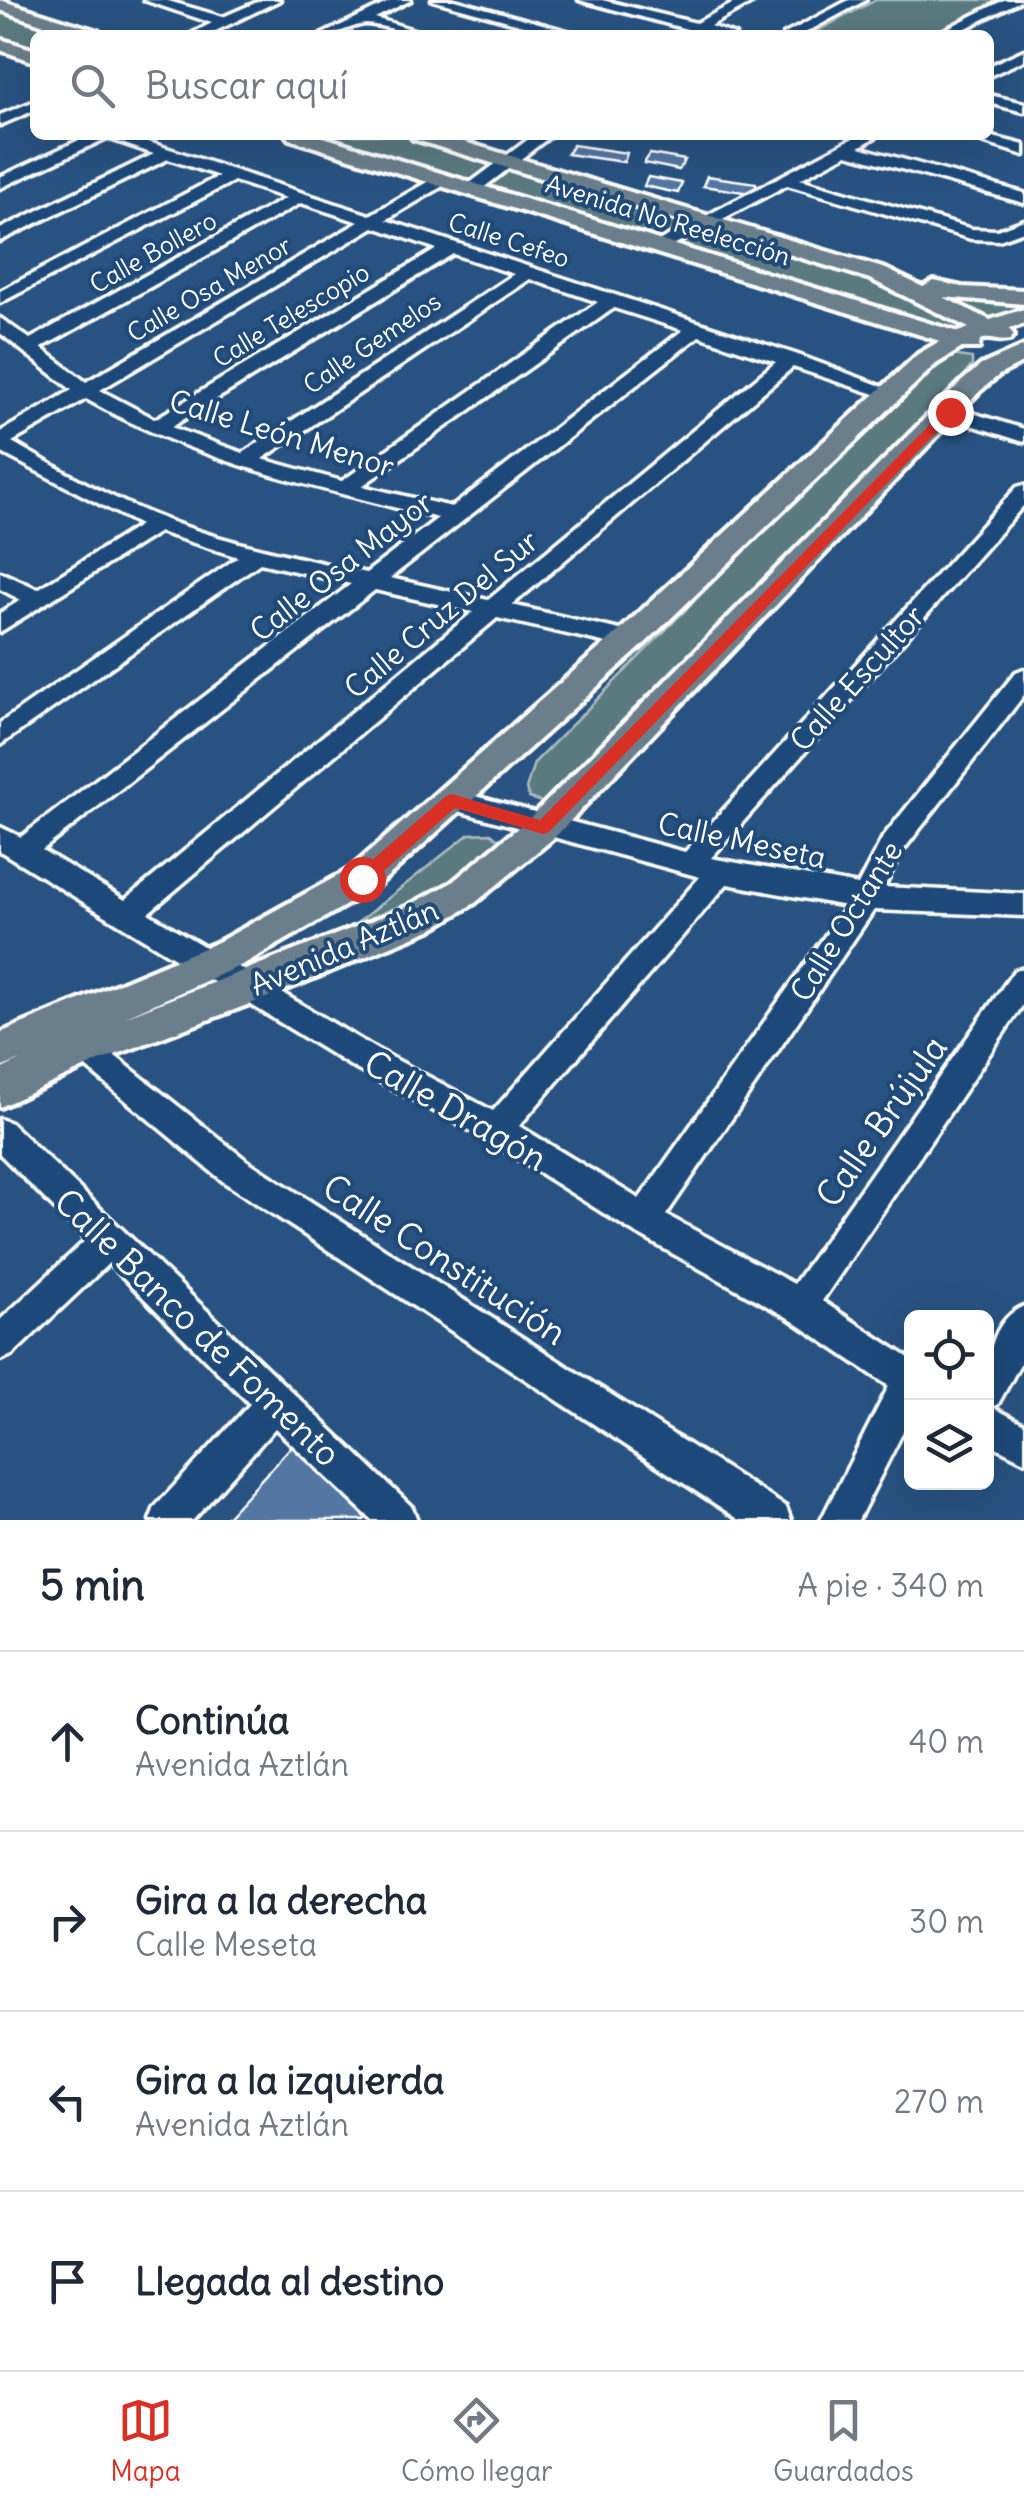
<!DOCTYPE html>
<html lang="es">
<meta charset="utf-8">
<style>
body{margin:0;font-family:Delius,sans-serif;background:#f6f6f7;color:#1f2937}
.controls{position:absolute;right:30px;bottom:30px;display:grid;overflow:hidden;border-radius:15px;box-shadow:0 10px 40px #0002}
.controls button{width:90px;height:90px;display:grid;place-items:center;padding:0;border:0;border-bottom:2px solid #e0e1e3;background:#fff;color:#1f2937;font:50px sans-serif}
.stop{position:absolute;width:30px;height:30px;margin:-22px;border:8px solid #d93025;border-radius:50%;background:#fff}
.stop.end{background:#d93025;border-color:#fff;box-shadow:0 2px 10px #0008}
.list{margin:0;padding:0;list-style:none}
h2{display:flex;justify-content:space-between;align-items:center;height:130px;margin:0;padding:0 40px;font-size:42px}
h2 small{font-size:32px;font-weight:400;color:#747a83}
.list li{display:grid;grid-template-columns:65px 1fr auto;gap:30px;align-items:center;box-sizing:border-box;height:180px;padding:0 40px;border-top:2px solid #e0e1e3}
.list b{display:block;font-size:38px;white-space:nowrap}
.list p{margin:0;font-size:32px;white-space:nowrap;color:#747a83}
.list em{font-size:32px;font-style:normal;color:#747a83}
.icon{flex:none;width:55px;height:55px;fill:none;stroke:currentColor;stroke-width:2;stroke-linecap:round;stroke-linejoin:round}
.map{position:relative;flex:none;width:1024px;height:1520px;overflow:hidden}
.search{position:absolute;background:#fff;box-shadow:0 10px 40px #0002;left:30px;right:30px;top:30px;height:110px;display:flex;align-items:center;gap:25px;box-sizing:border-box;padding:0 35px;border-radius:15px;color:#747a83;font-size:38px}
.sheet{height:850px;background:#fff}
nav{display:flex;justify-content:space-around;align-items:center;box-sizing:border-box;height:140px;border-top:2px solid #e0e1e3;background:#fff;font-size:28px;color:#747a83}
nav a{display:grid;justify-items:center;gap:5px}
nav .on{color:#d93025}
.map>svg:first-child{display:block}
.green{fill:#5a7a7f;stroke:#acbcbf;stroke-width:2.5}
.building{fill:#5276a3;stroke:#fff;stroke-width:2.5}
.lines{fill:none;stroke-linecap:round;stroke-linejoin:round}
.minor-casing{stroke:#fff;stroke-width:7}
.major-casing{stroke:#fff;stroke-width:8}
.minor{fill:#1f4a7a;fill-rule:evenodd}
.major{fill:#6b7e8b;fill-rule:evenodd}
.route{fill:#d93025}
.labels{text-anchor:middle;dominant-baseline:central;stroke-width:8;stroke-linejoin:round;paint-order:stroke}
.far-street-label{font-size:25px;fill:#fff;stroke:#1f4a7a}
.street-label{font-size:30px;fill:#fff;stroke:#1f4a7a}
.near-street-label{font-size:35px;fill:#fff;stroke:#1f4a7a}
</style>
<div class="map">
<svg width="1024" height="1520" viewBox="0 0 1024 1520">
<rect width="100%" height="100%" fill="#285281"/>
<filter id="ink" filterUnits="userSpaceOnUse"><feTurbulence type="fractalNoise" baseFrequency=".01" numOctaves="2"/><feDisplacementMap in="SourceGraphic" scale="20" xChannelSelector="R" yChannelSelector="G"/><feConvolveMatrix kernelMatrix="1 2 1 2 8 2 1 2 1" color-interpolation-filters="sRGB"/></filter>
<g filter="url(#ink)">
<g class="green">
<path d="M876 0H1004L933 35H810Z"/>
<path d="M0 4 92 35H35V56L0 44Z"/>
<path d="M292 135H421L878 274 962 294 1024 297V316L961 339Z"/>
<path d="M951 355 972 358V365L933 417 568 799 544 803 529 798 526 789 534 763 907 386Z"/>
<path d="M491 833 510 849 438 896 328 946 469 834Z"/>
</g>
<g class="building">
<path d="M573 145 627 153 624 162 567 154Z"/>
<path d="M650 154 685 160 679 170 644 163Z"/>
<path d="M707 176 756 183 757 194 703 186Z"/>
<path d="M648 177 682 183 678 193 644 186Z"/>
<path d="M299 1438 373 1511 364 1520H224Z"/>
</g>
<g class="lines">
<defs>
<g id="minor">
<path d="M144 0H165L223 17 262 0H280L207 35H189L212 23Z"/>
<path d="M393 0H411L375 18 430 35C408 35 388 26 367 24 354 24 338 35 321 35Z"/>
<path d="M432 0H455L582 35H559Z"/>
<path d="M579 0H602L696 23 740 0H757L710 26 735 35 693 34 687 29Z"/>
<path d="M849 0H866L801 35H783Z"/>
<path d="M1004 0H1022L952 35H934Z"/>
<path d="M1024 50V60L989 76V66Z"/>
<path d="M989 95 1024 103V112L989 103Z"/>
<path d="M35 101V110L0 125V115Z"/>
<path d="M90 135H127L370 215 436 177H448V183L386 220 798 355 900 393 890 399 793 367 512 605 637 634 641 640 637 646 629 648 497 618 148 913 376 1049 493 1111 700 877 443 807 439 800 443 793 452 790 685 852 1017 487 1024 485V505L711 858 858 885 883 837 1016 672 1024 669V695L901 853 884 887 1024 894V916L874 910 666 1215 794 1284 1014 971 1024 968V1003L822 1301 912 1360V1414L858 1520H821L889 1386 787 1317 632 1231 486 1139 356 1069 0 851V827L21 837 351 584 260 563 0 745V723L238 557 159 532 0 632V613L21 600 0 589V572L38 589 140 525 0 452V432L72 390 0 333V318L30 339 286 198 234 181 0 303V291L219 176 168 159 0 241V229L154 154 107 138 0 188V177ZM301 203 359 222 86 382 41 348ZM374 227 437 249 155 419 100 390ZM453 254 514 274 243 453 171 427ZM530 279 598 302 342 481 262 459ZM614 308 683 330 452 507 362 486ZM699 336 776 362 488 600 390 578ZM86 399C195 461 317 488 438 518L366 573C299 557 229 544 164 519 111 499 61 470 12 442ZM375 590 473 612 125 900 42 850ZM727 884 846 906 639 1199 519 1126Z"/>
<path d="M534 135H552L478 192H466V186Z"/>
<path d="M859 135H879L859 147 1024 193V203L847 154 800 179 972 229 997 230 1024 220V231L999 240 971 239 787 185 666 249 651 245Z"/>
<path d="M959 135H985L1024 145V155Z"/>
<path d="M950 406 1024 429V442L943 416V408Z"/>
<path d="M85 1036 95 1040 246 1160 786 1507 791 1520H740L224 1182 75 1058 70 1049 75 1040Z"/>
<path d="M0 1119 11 1123 412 1507 417 1520H372L275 1428 193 1520H150L155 1507 250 1404 109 1263 12 1355 0 1360V1320L86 1240 0 1154Z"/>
<path d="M1024 1306V1357L998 1404 992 1407 1024 1424V1461L986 1442C986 1401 978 1325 1024 1306Z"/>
</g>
<g id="major">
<path d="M0 0 98 31 101 35H74L0 10Z"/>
<path d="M0 39 35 50V62L0 50Z"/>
<path d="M286 135H317L958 332 969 328 870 279 413 139 410 135H441L886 269 923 287 934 281 962 287 1024 290V304L943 297 990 320 1024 309V324L1009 329 1014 335 1010 340C999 343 991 336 980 340L979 348H962L936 364 640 648 374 889 244 964 122 1018 404 908 451 883 531 817 962 381 981 365 1024 346V362L999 375 980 391 555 837 475 903 430 930 263 999 99 1061 0 1107V1070L21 1060 0 1068V1033L218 942 350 869 618 632 918 354 940 341 289 139Z"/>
</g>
</defs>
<use href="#minor" class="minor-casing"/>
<use href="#major" class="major-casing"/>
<use href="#minor" class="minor"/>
<use href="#major" class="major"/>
</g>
</g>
<path class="route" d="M945 409 956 412 549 832 543 834 455 808 369 884H356V874L446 796 452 794 540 820Z"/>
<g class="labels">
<g class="far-street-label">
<text transform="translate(668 220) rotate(17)">Avenida No Reelección</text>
<text transform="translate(509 240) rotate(18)">Calle Cefeo</text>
<text transform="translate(153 252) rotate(-29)">Calle Bollero</text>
<text transform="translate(209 289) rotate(-30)">Calle Osa Menor</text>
<text transform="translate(291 315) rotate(-31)">Calle Telescopio</text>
<text transform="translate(372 343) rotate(-34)">Calle Gemelos</text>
</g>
<g class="street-label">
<text transform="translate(282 433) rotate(17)">Calle León Menor</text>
<text transform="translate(341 566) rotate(-38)">Calle Osa Mayor</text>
<text transform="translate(441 614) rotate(-40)">Calle Cruz Del Sur</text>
<text transform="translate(857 678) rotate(-48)">Calle Escultor</text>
<text transform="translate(742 840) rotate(12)">Calle Meseta</text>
<text transform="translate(846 921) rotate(-58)">Calle Octante</text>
<text transform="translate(344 947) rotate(-23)">Avenida Aztlán</text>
</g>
<g class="near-street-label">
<text transform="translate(456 1110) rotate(30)">Calle Dragón</text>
<text transform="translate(881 1121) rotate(-55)">Calle Brújula</text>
<text transform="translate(445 1259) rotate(33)">Calle Constitución</text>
<text transform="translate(198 1327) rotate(44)">Calle Banco de Fomento</text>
</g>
</g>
</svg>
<div class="controls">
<button><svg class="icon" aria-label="locate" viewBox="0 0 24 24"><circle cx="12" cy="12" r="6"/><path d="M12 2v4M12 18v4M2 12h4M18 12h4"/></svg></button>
<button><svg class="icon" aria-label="layers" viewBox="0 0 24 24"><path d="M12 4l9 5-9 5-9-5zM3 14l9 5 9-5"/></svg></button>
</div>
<div class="stop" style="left:362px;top:879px"></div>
<div class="stop end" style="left:950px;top:412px"></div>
<div class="search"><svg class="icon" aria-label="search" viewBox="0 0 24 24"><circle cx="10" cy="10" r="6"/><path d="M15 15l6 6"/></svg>Buscar aquí</div>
</div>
<section class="sheet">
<h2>5 min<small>A pie · 340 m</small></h2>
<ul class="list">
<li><svg class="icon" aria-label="ahead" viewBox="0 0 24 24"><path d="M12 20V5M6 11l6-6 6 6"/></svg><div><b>Continúa</b><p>Avenida Aztlán</p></div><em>40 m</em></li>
<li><svg class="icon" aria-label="right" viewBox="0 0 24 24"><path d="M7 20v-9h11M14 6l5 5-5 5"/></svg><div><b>Gira a la derecha</b><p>Calle Meseta</p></div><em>30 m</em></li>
<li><svg class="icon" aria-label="left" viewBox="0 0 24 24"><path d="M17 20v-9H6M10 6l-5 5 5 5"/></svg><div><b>Gira a la izquierda</b><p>Avenida Aztlán</p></div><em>270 m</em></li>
<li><svg class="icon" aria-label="arrive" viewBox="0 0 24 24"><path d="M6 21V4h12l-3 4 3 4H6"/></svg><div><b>Llegada al destino</b></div></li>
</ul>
</section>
<nav>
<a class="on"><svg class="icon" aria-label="map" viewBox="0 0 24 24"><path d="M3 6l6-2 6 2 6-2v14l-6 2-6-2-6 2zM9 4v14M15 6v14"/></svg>Mapa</a>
<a><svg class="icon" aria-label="directions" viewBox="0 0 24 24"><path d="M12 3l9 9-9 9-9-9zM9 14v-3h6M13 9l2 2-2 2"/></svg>Cómo llegar</a>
<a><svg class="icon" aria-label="saved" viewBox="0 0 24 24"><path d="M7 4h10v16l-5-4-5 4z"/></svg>Guardados</a>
</nav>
